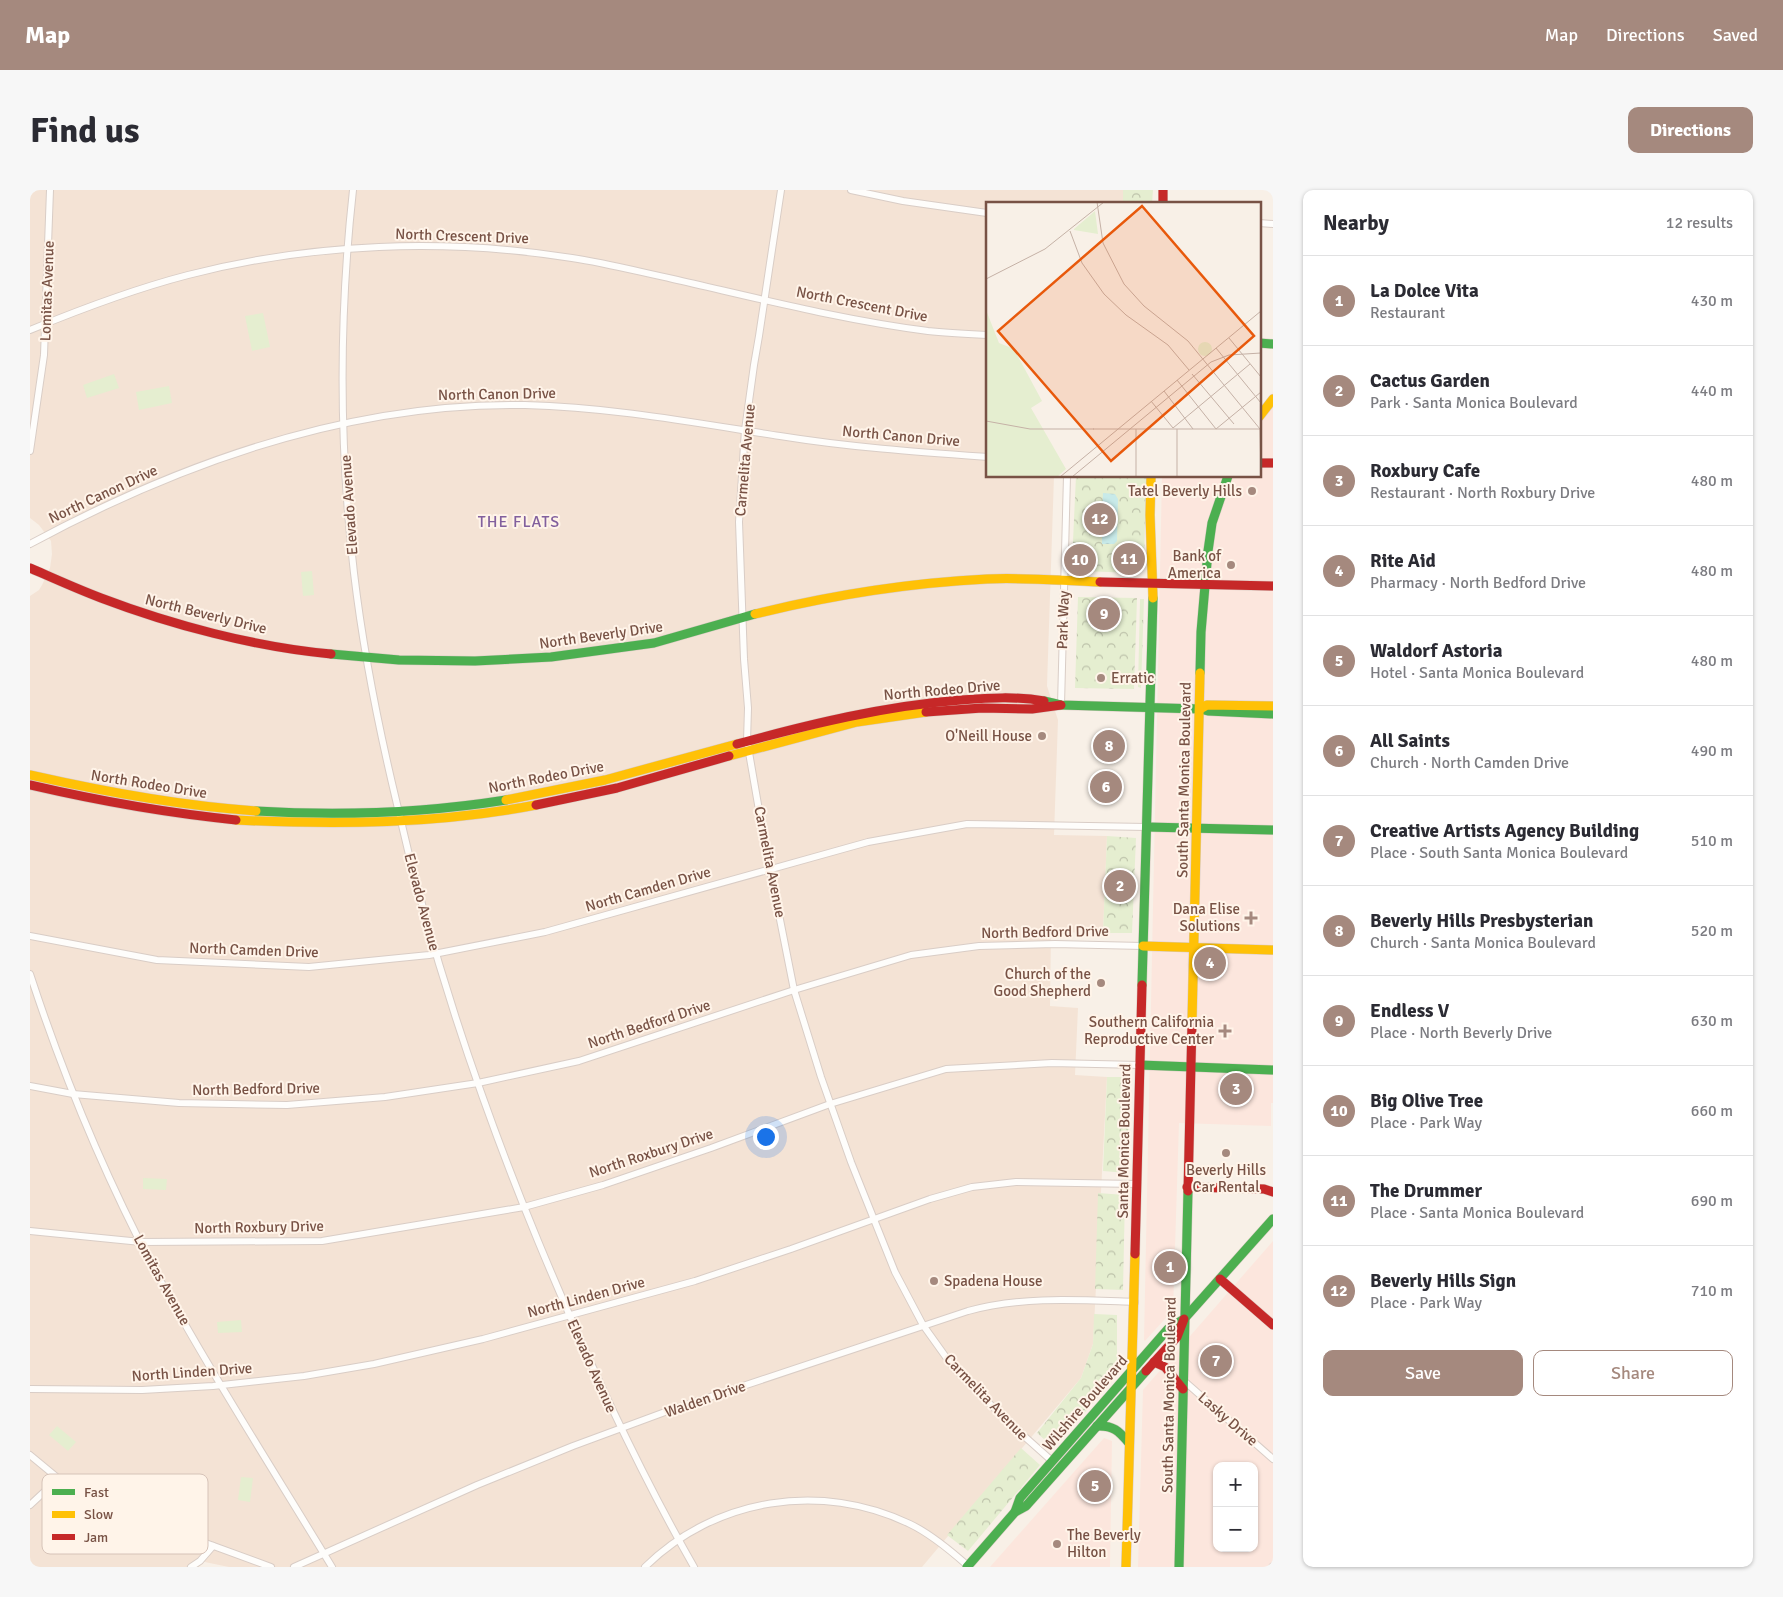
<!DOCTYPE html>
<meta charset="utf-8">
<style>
body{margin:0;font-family:Signika,sans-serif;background:#f7f7f7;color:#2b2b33}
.controls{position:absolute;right:15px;bottom:15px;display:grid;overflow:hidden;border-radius:10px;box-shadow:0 1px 4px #0004}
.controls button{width:45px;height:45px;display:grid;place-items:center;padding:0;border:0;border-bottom:1px solid #e1e1e2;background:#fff;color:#2b2b33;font:25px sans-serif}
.you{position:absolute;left:735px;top:946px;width:18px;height:18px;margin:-12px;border:4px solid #fff;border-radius:50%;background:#1a73e8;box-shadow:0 0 0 8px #1a73e833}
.badge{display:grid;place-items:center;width:32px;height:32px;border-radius:50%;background:#a5897e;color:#fff;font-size:16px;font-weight:700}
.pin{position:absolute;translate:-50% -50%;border:2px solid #fff;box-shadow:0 1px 5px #0006}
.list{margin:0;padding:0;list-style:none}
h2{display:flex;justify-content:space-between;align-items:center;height:65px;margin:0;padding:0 20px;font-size:21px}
h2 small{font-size:16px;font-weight:400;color:#7c7c81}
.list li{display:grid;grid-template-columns:32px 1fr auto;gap:15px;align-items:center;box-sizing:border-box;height:90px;padding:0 20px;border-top:1px solid #e1e1e2}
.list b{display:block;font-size:19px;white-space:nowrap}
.list p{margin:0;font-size:16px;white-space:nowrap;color:#7c7c81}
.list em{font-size:16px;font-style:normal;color:#7c7c81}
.actions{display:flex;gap:10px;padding:15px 20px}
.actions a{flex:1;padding:11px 0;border:1px solid #a5897e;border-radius:10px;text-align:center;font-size:18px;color:#a5897e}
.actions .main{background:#a5897e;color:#fff}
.map{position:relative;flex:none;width:1243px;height:1377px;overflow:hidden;border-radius:10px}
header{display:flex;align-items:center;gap:30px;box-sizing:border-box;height:70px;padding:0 25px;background:#a5897e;color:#fff}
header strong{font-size:24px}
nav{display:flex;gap:28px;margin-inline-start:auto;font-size:18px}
.intro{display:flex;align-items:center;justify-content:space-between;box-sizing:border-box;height:120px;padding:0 30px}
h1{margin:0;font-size:35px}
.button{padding:12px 22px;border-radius:10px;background:#a5897e;color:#fff;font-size:18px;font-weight:700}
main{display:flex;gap:30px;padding:0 30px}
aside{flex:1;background:#fff;border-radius:10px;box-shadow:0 1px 4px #0004}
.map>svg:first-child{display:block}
.residential{fill:#f4e3d5}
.commercial{fill:#fce6dd;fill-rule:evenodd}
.grass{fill:url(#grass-tufts)}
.park{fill:url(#park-crowns)}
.pitch{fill:#e5eed0}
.water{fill:url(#water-ripples)}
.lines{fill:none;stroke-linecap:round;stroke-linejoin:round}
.street-casing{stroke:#d9cdc6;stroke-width:8}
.fast-casing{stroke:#d8cbc3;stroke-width:10}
.slow-casing{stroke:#d8cbc3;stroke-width:10}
.jam-casing{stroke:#d8cbc3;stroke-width:10}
.street{stroke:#fefdfb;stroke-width:6}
.fast{stroke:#4caf50;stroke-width:9}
.slow{stroke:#ffc107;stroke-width:9}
.jam{stroke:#c62828;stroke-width:9}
.poi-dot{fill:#a5897e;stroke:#fff4e9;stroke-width:2}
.labels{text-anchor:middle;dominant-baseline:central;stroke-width:4;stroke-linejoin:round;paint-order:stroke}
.street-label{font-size:15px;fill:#785245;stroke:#fff4e9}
.poi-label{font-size:15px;fill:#785245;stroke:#fff4e9;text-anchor:end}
.neighbourhood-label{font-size:16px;letter-spacing:1px;fill:#82609d;stroke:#fff4e9}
.inset-road{fill:none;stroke:#c5b1a6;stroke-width:1}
.view{fill:#e8590c;fill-opacity:0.15;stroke:#e8590c;stroke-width:2.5}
.inset-edge{fill:none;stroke:#785245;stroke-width:2.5}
.key{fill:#fff4e9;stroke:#d6c3b8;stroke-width:1}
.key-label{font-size:14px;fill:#785245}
</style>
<header>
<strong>Map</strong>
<nav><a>Map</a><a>Directions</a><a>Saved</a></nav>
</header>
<div class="intro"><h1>Find us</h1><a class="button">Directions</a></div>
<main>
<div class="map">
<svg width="1243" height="1377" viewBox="0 0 1243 1377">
<defs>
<pattern id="grass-tufts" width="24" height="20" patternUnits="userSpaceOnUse" patternTransform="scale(1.25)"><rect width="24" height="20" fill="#e5eed0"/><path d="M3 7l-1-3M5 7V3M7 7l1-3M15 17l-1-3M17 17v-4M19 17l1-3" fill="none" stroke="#bec3ab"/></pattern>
<pattern id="park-crowns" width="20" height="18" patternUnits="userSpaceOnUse" patternTransform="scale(1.25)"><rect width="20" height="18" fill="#e5eed0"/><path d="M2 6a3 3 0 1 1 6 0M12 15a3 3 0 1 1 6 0" fill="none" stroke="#bec3ab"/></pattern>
<pattern id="water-ripples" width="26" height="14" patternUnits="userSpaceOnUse" patternTransform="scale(1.25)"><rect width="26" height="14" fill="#c8eae9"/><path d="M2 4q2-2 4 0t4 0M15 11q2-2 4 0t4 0" fill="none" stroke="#a7c0bf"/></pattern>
</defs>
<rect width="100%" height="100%" fill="#f8f0e7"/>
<path class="residential" d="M5 0H1093V14H957V286H1024L1017 496 1028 530 1024 645 1077 646 1073 743 1021 742 1020 816 1048 818 1045 885 1077 887 1063 1154 1051 1188 892 1377H199L170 1371 162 1377H0V406L9 400 12 395 20 378 22 364 21 351 9 335 0 328V2Z"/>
<g class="commercial">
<path d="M1243 202V913H1241V936L1149 933 1143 1120 1115 1151 1114 1150 1132 286H1229V220Z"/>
<path d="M1243 1051V1377H1108L1113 1200ZM1187 1276H1224V1358H1187Z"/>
<path d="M1074 1248 1082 1251 1080 1377H960Z"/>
</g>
<path class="grass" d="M1110 409H1114L1111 498 1108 497Z"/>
<g class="park">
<path d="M1093 0H1123L1122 14H1093Z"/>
<path d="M1046 286H1116L1114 378 1108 383 1049 381 1042 373Z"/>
<path d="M1048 407 1107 408 1104 499 1045 498Z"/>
<path d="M1077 646 1106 648 1102 743H1073Z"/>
<path d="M1077 887H1100L1098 983 1073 981Z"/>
<path d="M1068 1003 1095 1005 1093 1100 1065 1099Z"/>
<path d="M1064 1124 1087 1125V1174H1085V1179L1080 1187 1082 1191 1024 1258 1007 1243 1051 1188 1063 1154Z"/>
<path d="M991 1258 1010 1275 938 1361 917 1345Z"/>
</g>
<g class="pitch">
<path d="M233 123 240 157 222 161 215 126Z"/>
<path d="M84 184 89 198 57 208 53 195Z"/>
<path d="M139 196 142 213 109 220 106 202Z"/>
<path d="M282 381 284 405 273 406 271 382Z"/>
<path d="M113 988 137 989 136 1000 113 999Z"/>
<path d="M211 1130 212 1142 188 1143 187 1132Z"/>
<path d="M27 1236 46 1252 38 1261 19 1245Z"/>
<path d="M211 1287 223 1288 220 1312 208 1310Z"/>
</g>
<path class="water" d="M1073 303 1085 304 1088 309 1087 351 1084 354H1072V335L1075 332 1074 325 1072 322Z"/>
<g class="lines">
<defs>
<g id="street">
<path d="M323 0C309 127 309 256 324 383 333 459 348 535 366 610 400 761 449 908 508 1051 554 1162 604 1272 664 1377"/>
<path d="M751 0 729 146 724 175 715 240 709 332 714 469 718 518 717 551 734 649 764 800 791 887 821 972 865 1082 893 1135 923 1177 976 1230 1022 1271"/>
<path d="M821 0 873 11 957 23"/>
<path d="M1229 33 1243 34"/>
<path d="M0 140C51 119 104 99 158 85 282 53 415 48 542 68 576 73 610 82 643 89 727 108 812 130 898 141 917 143 937 144 957 145"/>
<path d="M0 261 14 165 20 0"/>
<path d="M0 354C152 272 320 212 495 215 580 217 666 233 750 246 818 257 888 262 957 267"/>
<path d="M1031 515 1037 286"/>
<path d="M0 746 127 770 279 777 399 765 515 742 838 652 937 634 1117 637"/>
<path d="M0 784C33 885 74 984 124 1079 179 1180 242 1278 302 1377"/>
<path d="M0 896 43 904 149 913 257 915 355 907 448 893 549 871 764 800 881 765 949 756 1025 754 1113 756"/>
<path d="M0 1041 111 1052 292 1051 494 1017 573 995 681 958 800 914 916 879 1022 873 1110 875"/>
<path d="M1153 1190 1243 1269"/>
<path d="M0 1199 112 1200 183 1196 274 1186 344 1174 453 1149 665 1091 761 1059 900 1009 942 997 986 992 1107 994"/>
<path d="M0 1265 52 1308 64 1315 170 1351 241 1377"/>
<path d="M0 1315 28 1289"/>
<path d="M161 1377 170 1371 183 1356"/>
<path d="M264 1377 447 1295 543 1256 635 1222 938 1121C993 1106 1048 1110 1105 1112"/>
<path d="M615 1377C685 1308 791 1291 880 1334 901 1344 920 1360 938 1376"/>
<path d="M1242 1377 1243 1376"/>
</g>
<g id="fast">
<path d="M1229 153 1243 154"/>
<path d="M301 464 369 470 445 471 521 467 624 453 725 424"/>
<path d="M1170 483 1171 442 1178 361 1182 333 1198 286"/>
<path d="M1014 511 1031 515 1170 519 1178 521 1243 524"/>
<path d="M226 621C309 626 394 623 476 610"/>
<path d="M1117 637 1243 640"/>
<path d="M1112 795 1123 408"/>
<path d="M1110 875 1243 880"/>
<path d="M1067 1236C1083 1235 1089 1241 1099 1253"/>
<path d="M985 1322 990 1308 1138 1139 1154 1129 1243 1029"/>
<path d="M937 1377 985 1322 996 1316 1116 1181"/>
<path d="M1149 1377 1158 1001"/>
</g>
<g id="slow">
<path d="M1229 227 1243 209"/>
<path d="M1121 286 1120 325 1123 408"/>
<path d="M725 424C802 405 877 393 957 389 994 387 1033 391 1070 392"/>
<path d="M1170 519 1177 515 1243 516"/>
<path d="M699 566 827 532 896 522"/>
<path d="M0 585C75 602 149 616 226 621"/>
<path d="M476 610 575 590 707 554"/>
<path d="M206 630C307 635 407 634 506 615"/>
<path d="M1113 756 1243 760"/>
<path d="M1162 832 1170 483"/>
<path d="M1096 1377 1105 1064"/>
</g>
<g id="jam">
<path d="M1133 0V14"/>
<path d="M1229 273H1243"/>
<path d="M0 378C23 388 47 399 71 408 142 435 225 457 301 464"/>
<path d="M1070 392 1243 396"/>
<path d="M896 522 952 518 1002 519 1031 515"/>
<path d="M707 554C781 534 854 516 931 510 958 508 987 506 1014 511"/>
<path d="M0 595C69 611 136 623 206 630"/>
<path d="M506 615 587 598 699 566"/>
<path d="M1157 997 1234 999 1243 1002"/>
<path d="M1158 1001 1162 832"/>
<path d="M1105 1064 1112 795"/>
<path d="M1190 1089 1243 1135"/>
<path d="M1124 1172 1135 1177 1153 1199"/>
<path d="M1116 1181 1147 1147 1154 1129"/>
</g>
</defs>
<use href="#street" class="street-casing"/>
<use href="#fast" class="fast-casing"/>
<use href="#slow" class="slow-casing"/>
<use href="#jam" class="jam-casing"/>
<use href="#street" class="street"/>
<use href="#fast" class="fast"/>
<use href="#slow" class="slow"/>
<use href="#jam" class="jam"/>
</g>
<g class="poi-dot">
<circle cx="1222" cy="301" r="5"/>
<circle cx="1201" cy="375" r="5"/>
<circle cx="1071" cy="488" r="5"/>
<circle cx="1012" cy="546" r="5"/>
<path d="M1218.5 720.5h5v5h5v5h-5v5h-5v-5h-5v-5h5z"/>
<circle cx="1071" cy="793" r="5"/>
<path d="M1192.5 833.5h5v5h5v5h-5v5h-5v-5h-5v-5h5z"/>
<circle cx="1196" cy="963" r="5"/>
<circle cx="904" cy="1091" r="5"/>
<circle cx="1027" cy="1354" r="5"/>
</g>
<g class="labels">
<g class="street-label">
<text transform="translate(432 46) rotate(2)">North Crescent Drive</text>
<text transform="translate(17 101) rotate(-88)">Lomitas Avenue</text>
<text transform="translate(832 114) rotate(11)">North Crescent Drive</text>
<text transform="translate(467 204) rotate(-1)">North Canon Drive</text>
<text transform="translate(871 246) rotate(5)">North Canon Drive</text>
<text transform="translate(715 270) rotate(-85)">Carmelita Avenue</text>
<text transform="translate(73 304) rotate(-25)">North Canon Drive</text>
<text transform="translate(319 315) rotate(-94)">Elevado Avenue</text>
<text transform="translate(176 424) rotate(14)">North Beverly Drive</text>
<text transform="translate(1033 430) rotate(-88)">Park Way</text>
<text transform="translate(571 445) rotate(-8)">North Beverly Drive</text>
<text transform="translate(912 500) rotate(-5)">North Rodeo Drive</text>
<text transform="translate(516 587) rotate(-11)">North Rodeo Drive</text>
<text transform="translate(1154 590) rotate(-89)">South Santa Monica Boulevard</text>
<text transform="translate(119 594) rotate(9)">North Rodeo Drive</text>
<text transform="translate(740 672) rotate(79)">Carmelita Avenue</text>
<text transform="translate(618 699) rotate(-16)">North Camden Drive</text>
<text transform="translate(392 712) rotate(75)">Elevado Avenue</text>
<text transform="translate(1015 742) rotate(-1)">North Bedford Drive</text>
<text transform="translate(224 760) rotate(2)">North Camden Drive</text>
<text transform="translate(619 834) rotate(-18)">North Bedford Drive</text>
<text transform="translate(226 899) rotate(-1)">North Bedford Drive</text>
<text transform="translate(1094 951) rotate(-89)">Santa Monica Boulevard</text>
<text transform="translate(621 963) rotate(-18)">North Roxbury Drive</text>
<text transform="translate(229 1037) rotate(-1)">North Roxbury Drive</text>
<text transform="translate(132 1090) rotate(61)">Lomitas Avenue</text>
<text transform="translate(556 1107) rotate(-15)">North Linden Drive</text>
<text transform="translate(562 1176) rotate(66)">Elevado Avenue</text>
<text transform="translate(162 1182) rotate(-4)">North Linden Drive</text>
<text transform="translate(1139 1205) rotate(-89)">South Santa Monica Boulevard</text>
<text transform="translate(956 1207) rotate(46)">Carmelita Avenue</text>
<text transform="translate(675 1209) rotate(-19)">Walden Drive</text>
<text transform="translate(1055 1213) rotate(-49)">Wilshire Boulevard</text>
<text transform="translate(1198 1229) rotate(41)">Lasky Drive</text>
</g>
<g class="poi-label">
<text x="1212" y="301">Tatel Beverly Hills</text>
<text x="1191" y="366">Bank of<tspan x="1191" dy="17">America</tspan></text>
<text x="1081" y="488" text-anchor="start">Erratic</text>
<text x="1002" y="546">O'Neill House</text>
<text x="1210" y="719">Dana Elise<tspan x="1210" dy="17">Solutions</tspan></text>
<text x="1061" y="784">Church of the<tspan x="1061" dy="17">Good Shepherd</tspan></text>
<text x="1184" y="832">Southern California<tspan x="1184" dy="17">Reproductive Center</tspan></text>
<text x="1196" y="980" text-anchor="middle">Beverly Hills<tspan x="1196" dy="17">Car Rental</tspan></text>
<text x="914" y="1091" text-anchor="start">Spadena House</text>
<text x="1037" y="1345" text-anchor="start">The Beverly<tspan x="1037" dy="17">Hilton</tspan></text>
</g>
<g class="neighbourhood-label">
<text x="489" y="332">THE FLATS</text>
</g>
</g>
<g transform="translate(956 12)">
<rect width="275" height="275" fill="#f8f0e7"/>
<path d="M0 108 13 141 28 147 56 199 45 206 80 267 71 275H0Z" fill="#e5eed0"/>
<path d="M109 9 112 32 88 28V27ZM212 147a7 7 0 1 1 14 0a7 7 0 1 1-14 0Z" fill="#e5eed0"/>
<path class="inset-road" d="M111 0 117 41 138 82 158 104 202 139 274 227M84 29 96 61 118 92 140 113 182 143 203 168M0 77 59 47 118 0M243 136 275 175M230 146 275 201M206 172 248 222M191 178 230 227 275 190M178 189 207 227M165 199 187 226 264 162M0 219 44 227H108M107 227H275M274 227 275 275M74 275 275 109M86 275 225 160 243 153 275 151M150 275V227M191 275V227"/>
<path class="view" d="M156 4 268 134 125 259 12 129Z"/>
<rect width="275" height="275" class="inset-edge"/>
</g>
<rect x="12" y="1284" width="166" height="80" rx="8" class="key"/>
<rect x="22" y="1299" width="23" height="6" fill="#4caf50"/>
<rect x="22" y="1321" width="23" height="7" fill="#ffc107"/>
<rect x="22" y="1344" width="23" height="6" fill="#c62828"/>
<g class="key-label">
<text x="54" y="1307">Fast</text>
<text x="54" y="1329">Slow</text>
<text x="54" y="1352">Jam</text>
</g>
</svg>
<div class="controls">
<button>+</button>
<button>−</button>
</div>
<div class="you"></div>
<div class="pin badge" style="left:1140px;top:1077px">1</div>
<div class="pin badge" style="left:1090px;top:696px">2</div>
<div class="pin badge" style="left:1206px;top:899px">3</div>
<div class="pin badge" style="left:1180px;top:773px">4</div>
<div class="pin badge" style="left:1065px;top:1296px">5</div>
<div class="pin badge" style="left:1076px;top:597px">6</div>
<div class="pin badge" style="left:1186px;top:1171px">7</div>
<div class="pin badge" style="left:1079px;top:556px">8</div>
<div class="pin badge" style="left:1074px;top:424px">9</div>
<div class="pin badge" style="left:1050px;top:370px">10</div>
<div class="pin badge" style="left:1099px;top:369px">11</div>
<div class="pin badge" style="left:1070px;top:329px">12</div>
</div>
<aside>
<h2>Nearby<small>12 results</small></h2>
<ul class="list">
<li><span class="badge">1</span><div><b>La Dolce Vita</b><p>Restaurant</p></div><em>430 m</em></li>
<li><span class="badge">2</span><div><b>Cactus Garden</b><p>Park · Santa Monica Boulevard</p></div><em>440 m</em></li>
<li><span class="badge">3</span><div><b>Roxbury Cafe</b><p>Restaurant · North Roxbury Drive</p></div><em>480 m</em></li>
<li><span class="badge">4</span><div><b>Rite Aid</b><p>Pharmacy · North Bedford Drive</p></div><em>480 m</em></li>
<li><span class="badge">5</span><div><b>Waldorf Astoria</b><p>Hotel · Santa Monica Boulevard</p></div><em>480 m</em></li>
<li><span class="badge">6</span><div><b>All Saints</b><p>Church · North Camden Drive</p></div><em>490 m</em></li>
<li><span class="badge">7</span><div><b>Creative Artists Agency Building</b><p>Place · South Santa Monica Boulevard</p></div><em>510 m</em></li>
<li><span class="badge">8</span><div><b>Beverly Hills Presbysterian</b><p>Church · Santa Monica Boulevard</p></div><em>520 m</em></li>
<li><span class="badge">9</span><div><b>Endless V</b><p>Place · North Beverly Drive</p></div><em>630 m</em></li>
<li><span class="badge">10</span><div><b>Big Olive Tree</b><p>Place · Park Way</p></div><em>660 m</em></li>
<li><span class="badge">11</span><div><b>The Drummer</b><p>Place · Santa Monica Boulevard</p></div><em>690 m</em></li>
<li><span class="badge">12</span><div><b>Beverly Hills Sign</b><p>Place · Park Way</p></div><em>710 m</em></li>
</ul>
<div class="actions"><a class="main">Save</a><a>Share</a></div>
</aside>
</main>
